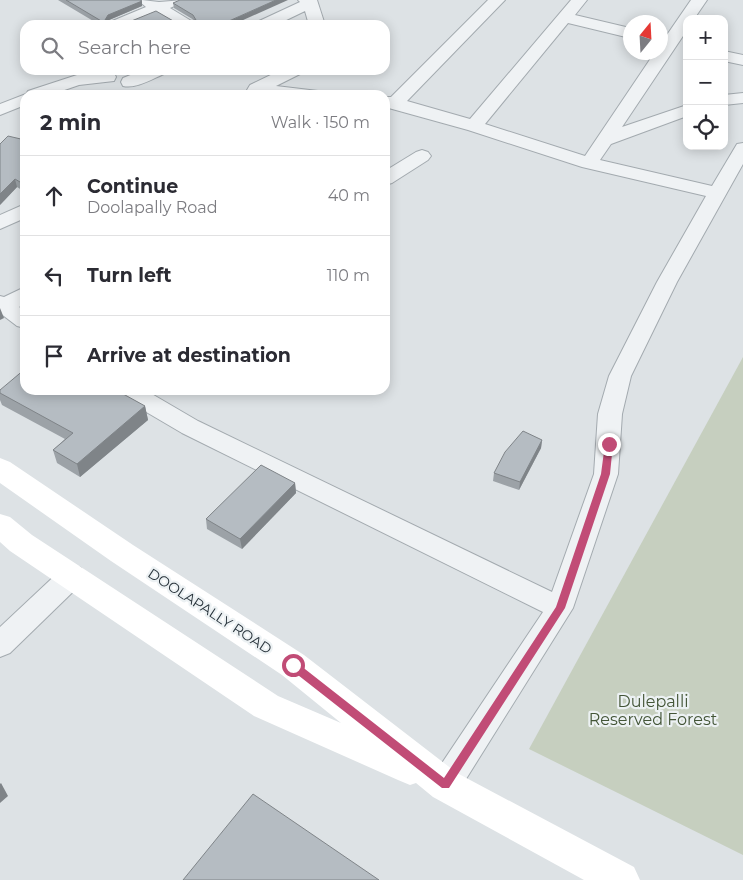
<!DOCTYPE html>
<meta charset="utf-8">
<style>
body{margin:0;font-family:Montserrat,sans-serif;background:#f2f2f3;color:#2b2b33}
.controls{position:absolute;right:15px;top:15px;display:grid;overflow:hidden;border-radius:10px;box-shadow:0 2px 12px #0003}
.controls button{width:45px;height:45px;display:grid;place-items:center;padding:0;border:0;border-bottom:1px solid #e1e1e2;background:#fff;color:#2b2b33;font:25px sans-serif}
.compass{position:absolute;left:623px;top:15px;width:45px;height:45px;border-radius:50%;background:#fff;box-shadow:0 2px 12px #0003;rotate:18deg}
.stop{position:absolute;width:15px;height:15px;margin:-11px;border:4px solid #c14c76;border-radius:50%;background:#fff}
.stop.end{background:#c14c76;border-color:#fff;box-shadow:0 1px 5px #0008}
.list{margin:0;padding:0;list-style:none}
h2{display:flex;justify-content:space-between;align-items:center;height:65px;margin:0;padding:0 20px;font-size:21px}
h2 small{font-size:16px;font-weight:400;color:#7c7c81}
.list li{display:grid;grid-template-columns:32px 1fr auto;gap:15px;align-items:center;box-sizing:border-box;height:80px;padding:0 20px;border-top:1px solid #e1e1e2}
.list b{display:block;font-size:19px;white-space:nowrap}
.list p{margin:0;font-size:16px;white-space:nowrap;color:#7c7c81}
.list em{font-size:16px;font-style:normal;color:#7c7c81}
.icon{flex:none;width:28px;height:28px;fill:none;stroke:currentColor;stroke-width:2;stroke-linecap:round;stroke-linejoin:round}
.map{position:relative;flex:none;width:743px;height:880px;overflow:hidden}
.search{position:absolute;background:#fff;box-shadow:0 2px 12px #0003;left:20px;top:20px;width:370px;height:55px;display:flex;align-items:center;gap:12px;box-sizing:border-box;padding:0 18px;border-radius:15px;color:#7c7c81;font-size:19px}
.panel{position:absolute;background:#fff;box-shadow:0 2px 12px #0003;left:20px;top:90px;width:370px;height:305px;border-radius:15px}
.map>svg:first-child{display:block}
.green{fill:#c6cfbf}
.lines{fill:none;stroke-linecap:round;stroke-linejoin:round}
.street-casing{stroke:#a3aaaf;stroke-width:2}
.street{fill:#eff2f4;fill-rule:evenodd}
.secondary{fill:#fff;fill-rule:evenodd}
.wall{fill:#9ca2a7}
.shaded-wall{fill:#7f8488}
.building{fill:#b5bcc2;stroke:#7f8488}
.route{fill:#c14c76}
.labels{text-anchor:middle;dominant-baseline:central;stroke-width:4.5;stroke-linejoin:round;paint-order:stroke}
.street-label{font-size:14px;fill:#28333b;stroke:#ecf1f3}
.near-park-label{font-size:16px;fill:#435537;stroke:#ecf1f3}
</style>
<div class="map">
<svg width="743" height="880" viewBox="0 0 743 880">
<rect width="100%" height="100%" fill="#dde2e5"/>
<path class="green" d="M743 357V855L529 749Z"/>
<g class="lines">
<defs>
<g id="street">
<path d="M142 0 159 2 184 0 181 3 170 8 193 22 195 25H176L157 14 130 25H108L110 22 146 7 140 2Z"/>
<path d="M298 0H317L325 25H309L305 11 276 25H255L257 22 300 2Z"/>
<path d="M488 0H505L407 101 470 119 571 0H587L575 15 630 28V38L568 23 485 124 585 156 655 52H660V45L691 0H707L694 19H687V30L622 127 687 105V116L611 144 600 160 712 186 737 144 743 143V164L677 282 631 376 622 414 618 474 573 608 456 795 445 799 434 795 430 785 434 775 543 612 182 433 119 396 116 390H145L198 421 552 592 594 474 598 414 609 376 657 282 706 196 582 167 468 130 385 107V97H391Z"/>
<path d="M724 51 743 55V65L724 61Z"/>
<path d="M143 70H166L164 74C152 79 136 89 123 86L121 82 123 78Z"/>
<path d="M281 70H302L300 74 276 86 318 91 321 95H255L250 94 247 90 250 85Z"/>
<path d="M108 72 114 73 116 77 114 81 79 85 50 95H25V105L0 115V104L26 94 28 91 77 75Z"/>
<path d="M743 93V103L724 105V95Z"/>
<path d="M422 150 428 152 431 156 428 160 392 183 385 185V171L416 152Z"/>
<path d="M25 204V218L0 229V215Z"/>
<path d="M25 287V303L19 307 25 311V328L17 326 0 313V296L4 297Z"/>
<path d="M72 565 81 568 85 576 81 584 10 653 0 657V627L63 568Z"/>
</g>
</defs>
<use href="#street" class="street-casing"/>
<use href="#street" class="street"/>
<path class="secondary" d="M0 458 10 462 133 545 304 655 457 773 634 867 640 880H584L433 797 416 783 410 785 398 780 254 716 10 551 0 542V514L10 517 32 535 278 696 341 723 282 675 111 561 0 483Z"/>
</g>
<g class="wall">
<path d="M58 0H140L142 1V6L109 20 129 22H175L194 20 174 8 173 3 232 25H100Z"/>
<path d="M25 140V192L17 187 0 205Z"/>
<path d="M0 390 145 406 148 420 80 477 57 463 53 450 65 439 2 405 0 400Z"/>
<path d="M542 440 541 448 519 490 493 481 494 473Z"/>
<path d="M295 483 296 493 242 549 207 529 206 519Z"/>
</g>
<g class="shaded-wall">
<path d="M276 0H288L232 25H220Z"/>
<path d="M142 1V6L109 20H105L108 15Z"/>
<path d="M15 179 17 187 0 205V194Z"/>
<path d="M0 308 4 318 0 320Z"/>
<path d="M145 406 148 420 80 477 77 464Z"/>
<path d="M542 440 541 448 519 490 520 482Z"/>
<path d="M295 483 296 493 242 549 240 539Z"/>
<path d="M1 783 8 796 0 803V784Z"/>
</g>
<g class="building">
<path d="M66 0H140L142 1 108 15 105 20 129 22 156 11 175 22 196 20 193 15 173 3 180 0H276L220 25H108Z"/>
<path d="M8 136 25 140V185L15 179 0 194V144Z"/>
<path d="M25 369V390H116L145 406 77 464 53 450 73 433 0 393V390Z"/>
<path d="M523 431 542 440 520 482 494 473 505 452Z"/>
<path d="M261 465 295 483 240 539 206 519Z"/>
<path d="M253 794 379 880H183Z"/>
</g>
<path class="route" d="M609 441 613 444 610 474 565 608 449 788H442L289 668V662H296L444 778 556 607 601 474 605 444Z"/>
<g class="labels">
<g class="street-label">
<text transform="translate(210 611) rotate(33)">DOOLAPALLY ROAD</text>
</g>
<g class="near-park-label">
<text x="653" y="701">Dulepalli<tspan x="653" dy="18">Reserved Forest</tspan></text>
</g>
</g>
</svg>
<div class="controls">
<button>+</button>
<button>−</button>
<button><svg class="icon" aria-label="locate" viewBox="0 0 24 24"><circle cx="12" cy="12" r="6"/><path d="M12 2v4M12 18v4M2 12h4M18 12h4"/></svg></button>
</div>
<svg class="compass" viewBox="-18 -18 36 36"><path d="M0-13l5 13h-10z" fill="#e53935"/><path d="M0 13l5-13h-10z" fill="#7c7c81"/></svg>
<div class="stop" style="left:293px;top:665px"></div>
<div class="stop end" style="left:609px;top:444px"></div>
<div class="search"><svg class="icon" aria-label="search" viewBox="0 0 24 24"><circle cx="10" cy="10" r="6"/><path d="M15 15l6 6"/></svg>Search here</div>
<section class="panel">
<h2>2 min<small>Walk · 150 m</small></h2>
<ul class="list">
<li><svg class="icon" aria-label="ahead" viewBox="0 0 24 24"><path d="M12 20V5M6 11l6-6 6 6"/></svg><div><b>Continue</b><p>Doolapally Road</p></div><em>40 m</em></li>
<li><svg class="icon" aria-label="left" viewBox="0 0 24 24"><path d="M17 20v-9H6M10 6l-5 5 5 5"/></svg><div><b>Turn left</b></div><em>110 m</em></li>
<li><svg class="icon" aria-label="arrive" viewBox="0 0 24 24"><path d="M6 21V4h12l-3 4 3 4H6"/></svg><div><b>Arrive at destination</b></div></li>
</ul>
</section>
</div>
